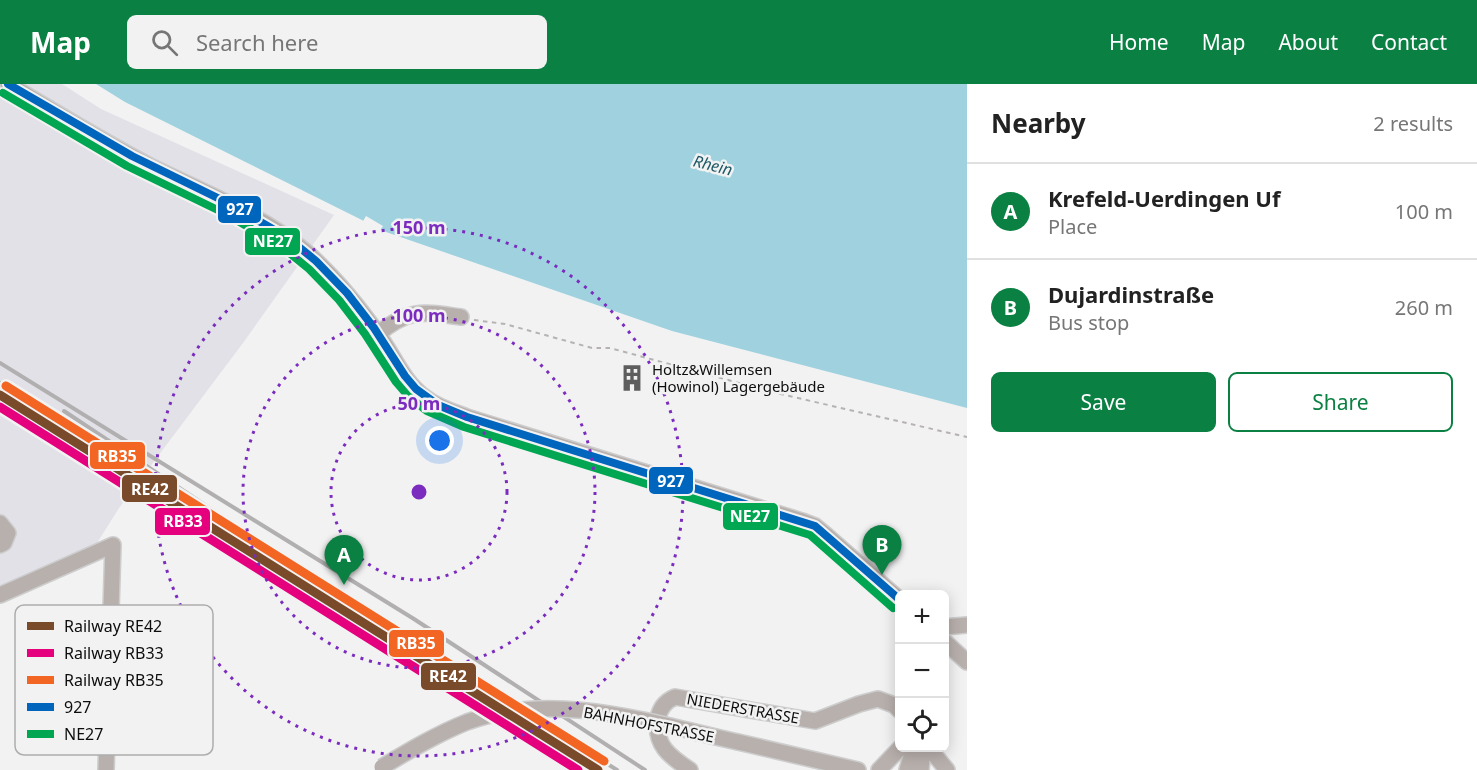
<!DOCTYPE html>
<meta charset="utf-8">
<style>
body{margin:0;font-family:"Noto Sans",sans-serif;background:#f2f2f2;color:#222}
.controls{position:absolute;right:18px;bottom:18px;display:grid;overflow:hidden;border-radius:9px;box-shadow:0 3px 15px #0003}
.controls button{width:54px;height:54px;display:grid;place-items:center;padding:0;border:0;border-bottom:2px solid #e0e0e0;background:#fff;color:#222;font:30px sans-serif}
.you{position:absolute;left:440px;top:357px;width:21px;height:21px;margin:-15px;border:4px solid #fff;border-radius:50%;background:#1a73e8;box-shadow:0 0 0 9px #1a73e833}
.badge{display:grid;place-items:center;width:39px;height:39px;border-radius:50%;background:#0b8043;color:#fff;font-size:20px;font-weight:700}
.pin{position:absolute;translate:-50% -50px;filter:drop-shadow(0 2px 3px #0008)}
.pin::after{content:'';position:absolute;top:32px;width:21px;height:18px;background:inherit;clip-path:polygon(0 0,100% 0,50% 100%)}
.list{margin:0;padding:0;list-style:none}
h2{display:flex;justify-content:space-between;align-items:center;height:78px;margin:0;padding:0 24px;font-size:26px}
h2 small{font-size:20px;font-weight:400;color:#767676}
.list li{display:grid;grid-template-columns:39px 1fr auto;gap:18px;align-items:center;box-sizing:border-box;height:96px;padding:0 24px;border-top:2px solid #e0e0e0}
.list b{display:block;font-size:22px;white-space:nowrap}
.list p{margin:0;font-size:20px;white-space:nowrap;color:#767676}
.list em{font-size:20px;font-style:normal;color:#767676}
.actions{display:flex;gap:12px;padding:18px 24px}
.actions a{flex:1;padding:14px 0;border:2px solid #0b8043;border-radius:9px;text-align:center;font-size:21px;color:#0b8043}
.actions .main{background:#0b8043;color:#fff}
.icon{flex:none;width:33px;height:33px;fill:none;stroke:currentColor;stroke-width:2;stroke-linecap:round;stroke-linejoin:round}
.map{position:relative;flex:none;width:967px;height:686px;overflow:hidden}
header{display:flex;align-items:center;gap:36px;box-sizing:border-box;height:84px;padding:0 30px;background:#0b8043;color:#fff}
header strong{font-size:28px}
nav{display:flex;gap:33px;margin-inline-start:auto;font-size:21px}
.search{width:420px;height:54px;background:#f2f2f2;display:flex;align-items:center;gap:15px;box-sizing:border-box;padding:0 21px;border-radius:9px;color:#767676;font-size:22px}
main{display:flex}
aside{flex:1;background:#fff}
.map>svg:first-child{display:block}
.built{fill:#e1e1e7}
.water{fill:#9fd2de}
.pier{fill:#f2f2f3}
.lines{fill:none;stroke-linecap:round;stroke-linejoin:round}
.minor-casing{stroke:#cdcdce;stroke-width:18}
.path{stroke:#b6b2b2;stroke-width:2;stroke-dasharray:4.5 4.5;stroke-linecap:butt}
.minor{stroke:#b8b0ad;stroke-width:15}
.rail{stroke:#b1afaf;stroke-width:4}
.minor-bridge-casing{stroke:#cdcdce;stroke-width:18;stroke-linecap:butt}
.minor-bridge{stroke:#b8b0ad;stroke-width:15}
.bus-1-casing{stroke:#f2f2f3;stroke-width:12}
.bus-2-casing{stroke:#f2f2f3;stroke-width:12}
.bus-1{stroke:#0065bd;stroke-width:8}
.bus-2{stroke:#00a651;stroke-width:8}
.rail-1-casing{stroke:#f2f2f3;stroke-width:14}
.rail-2-casing{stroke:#f2f2f3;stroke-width:14}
.rail-3-casing{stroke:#f2f2f3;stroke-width:14}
.rail-1{stroke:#7a4b2a;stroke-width:9}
.rail-2{stroke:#e5007d;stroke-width:9}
.rail-3{stroke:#f26522;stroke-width:9}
.ring{fill:none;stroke:#7b2cbf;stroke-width:3;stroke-dasharray:3 6}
.labels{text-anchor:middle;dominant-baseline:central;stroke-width:5;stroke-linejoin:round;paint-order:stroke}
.poi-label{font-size:15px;fill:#0d0d0e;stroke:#f2f2f3;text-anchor:start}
.street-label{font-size:15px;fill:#0d0d0e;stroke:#f2f2f3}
.water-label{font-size:16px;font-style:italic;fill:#1c5865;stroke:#f2f2f3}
.key{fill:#f2f2f3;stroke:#adadae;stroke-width:1.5}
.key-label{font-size:16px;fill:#0d0d0e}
.centre{fill:#7b2cbf;stroke:#f2f2f3;stroke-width:3}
.ring-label{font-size:18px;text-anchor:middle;font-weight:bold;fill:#7b2cbf;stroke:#f2f2f3;stroke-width:5;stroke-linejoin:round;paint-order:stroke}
.line-badge{stroke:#f2f2f3;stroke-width:2}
.badge-label{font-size:16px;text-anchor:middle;font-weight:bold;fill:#fff}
</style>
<header>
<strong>Map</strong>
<div class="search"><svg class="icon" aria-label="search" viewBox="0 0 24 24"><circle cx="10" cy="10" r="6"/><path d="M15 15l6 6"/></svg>Search here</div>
<nav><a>Home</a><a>Map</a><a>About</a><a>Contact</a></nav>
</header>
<main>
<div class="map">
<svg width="967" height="686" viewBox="0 0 967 686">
<rect width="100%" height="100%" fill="#f2f2f3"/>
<path class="built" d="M0 0H62L101 25 334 131 243 259 119 424 97 459 100 466 0 512Z"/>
<path class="water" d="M96 0H967V324L672 247 386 148 125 18Z"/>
<path class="pier" d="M366 132 383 142 379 148 362 139Z"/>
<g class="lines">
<defs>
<g id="minor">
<path d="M8 0C55 28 102 57 150 82 201 107 262 131 305 167 335 193 360 224 382 256 395 275 404 297 422 311 435 322 451 327 467 333L802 437 815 442 826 451 900 516"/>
<path d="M378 250C409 224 423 228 461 233"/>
<path d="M0 439 8 449 4 459 0 461"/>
<path d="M0 511 113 461 106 686"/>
<path d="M944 543 967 541"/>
<path d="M944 557 967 578"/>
<path d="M738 658 858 686"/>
<path d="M929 664 947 686"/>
<path d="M690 686C669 672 654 661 658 634 660 623 666 617 675 613L815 637 859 620 878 615 894 621 900 627"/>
<path d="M879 686 900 664"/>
<path d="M907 686 911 673 910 664"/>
<path d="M921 686 923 664"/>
</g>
</defs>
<use href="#minor" class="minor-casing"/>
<path class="path" d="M474 236 505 240 592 264H610L776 309 967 353"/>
<use href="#minor" class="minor"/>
<g class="rail">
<path d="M0 279 414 535 645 686"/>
<path d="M0 299 75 344"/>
<path d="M64 327 340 511 617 686"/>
</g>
<defs>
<path id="minor-bridge" d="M382 683C410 666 437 650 467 638 554 606 652 639 738 658"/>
</defs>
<use href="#minor-bridge" class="minor-bridge-casing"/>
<use href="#minor-bridge" class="minor-bridge"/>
<defs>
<path id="bus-1" d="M8 0 132 72 230 120 288 154 316 177 347 209 374 244 405 292 416 305 438 321 467 333 815 442 900 516"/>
<path id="bus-2" d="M3 9 127 82 226 130 282 163 309 185 339 216 365 250 396 298 408 312 427 327 464 343 810 451 893 524"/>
</defs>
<use href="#bus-1" class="bus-1-casing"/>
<use href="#bus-2" class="bus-2-casing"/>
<use href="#bus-1" class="bus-1"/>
<use href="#bus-2" class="bus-2"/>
<defs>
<path id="rail-1" d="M0 311 598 686"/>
<path id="rail-2" d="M0 323 578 686"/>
<path id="rail-3" d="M6 302 604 677"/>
</defs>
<use href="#rail-1" class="rail-1-casing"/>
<use href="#rail-2" class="rail-2-casing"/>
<use href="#rail-3" class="rail-3-casing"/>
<use href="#rail-1" class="rail-1"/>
<use href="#rail-2" class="rail-2"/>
<use href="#rail-3" class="rail-3"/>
</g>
<g class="ring">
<circle cx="419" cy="408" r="88"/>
<circle cx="419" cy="408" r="176"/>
<circle cx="419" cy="408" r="264"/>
</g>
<defs>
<symbol id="building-bare" viewBox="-9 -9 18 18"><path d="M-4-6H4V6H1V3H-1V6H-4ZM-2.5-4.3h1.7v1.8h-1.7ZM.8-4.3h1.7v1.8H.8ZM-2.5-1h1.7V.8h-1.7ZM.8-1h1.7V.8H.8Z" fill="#5d5d5e" stroke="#f2f2f3" stroke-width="2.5" paint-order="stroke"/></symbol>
</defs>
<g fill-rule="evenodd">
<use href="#building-bare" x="613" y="275" width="38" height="38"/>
</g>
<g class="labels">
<g class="poi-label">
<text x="652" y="285">Holtz&amp;Willemsen<tspan x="652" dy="17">(Howinol) Lagergebäude</tspan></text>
</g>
<g class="street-label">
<text transform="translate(743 624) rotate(10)">NIEDERSTRASSE</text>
<text transform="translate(649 640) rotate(11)">BAHNHOFSTRASSE</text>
</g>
<g class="water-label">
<text transform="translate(713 81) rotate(14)">Rhein</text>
</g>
</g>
<rect x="15" y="521" width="198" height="150" rx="9" class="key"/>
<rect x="27" y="538" width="27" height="8" fill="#7a4b2a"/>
<rect x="27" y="565" width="27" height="8" fill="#e5007d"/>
<rect x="27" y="592" width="27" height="8" fill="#f26522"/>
<rect x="27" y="619" width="27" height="8" fill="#0065bd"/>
<rect x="27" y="646" width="27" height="8" fill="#00a651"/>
<g class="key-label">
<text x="64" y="548">Railway RE42</text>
<text x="64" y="575">Railway RB33</text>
<text x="64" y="602">Railway RB35</text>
<text x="64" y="629">927</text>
<text x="64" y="656">NE27</text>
</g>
<circle cx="419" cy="408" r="9" class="centre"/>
<g class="ring-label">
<text x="419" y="150">150 m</text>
<text x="419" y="238">100 m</text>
<text x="419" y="326">50 m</text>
</g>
<g class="line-badge">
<rect x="217" y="111" width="45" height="29" rx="6" fill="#0065bd"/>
<rect x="244" y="143" width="57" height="29" rx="6" fill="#00a651"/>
<rect x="89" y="357" width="57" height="29" rx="6" fill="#f26522"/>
<rect x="648" y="382" width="46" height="29" rx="6" fill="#0065bd"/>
<rect x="121" y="390" width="57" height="29" rx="6" fill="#7a4b2a"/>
<rect x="722" y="418" width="57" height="29" rx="6" fill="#00a651"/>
<rect x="154" y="423" width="57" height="29" rx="6" fill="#e5007d"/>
<rect x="388" y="545" width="57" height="29" rx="6" fill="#f26522"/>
<rect x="420" y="578" width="57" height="29" rx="6" fill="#7a4b2a"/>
</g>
<g class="badge-label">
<text x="240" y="131">927</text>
<text x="273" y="163">NE27</text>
<text x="117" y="378">RB35</text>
<text x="671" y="403">927</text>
<text x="150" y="411">RE42</text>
<text x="750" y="438">NE27</text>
<text x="183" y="443">RB33</text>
<text x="416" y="565">RB35</text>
<text x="448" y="598">RE42</text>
</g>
</svg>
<div class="controls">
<button>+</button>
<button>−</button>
<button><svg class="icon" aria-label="locate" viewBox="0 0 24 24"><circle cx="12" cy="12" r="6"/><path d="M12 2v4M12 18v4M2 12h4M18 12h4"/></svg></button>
</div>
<div class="you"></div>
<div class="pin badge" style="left:344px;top:501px">A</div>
<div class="pin badge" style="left:882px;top:491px">B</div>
</div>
<aside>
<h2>Nearby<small>2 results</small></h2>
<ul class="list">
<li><span class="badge">A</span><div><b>Krefeld-Uerdingen Uf</b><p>Place</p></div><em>100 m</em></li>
<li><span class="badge">B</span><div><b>Dujardinstraße</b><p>Bus stop</p></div><em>260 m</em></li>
</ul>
<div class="actions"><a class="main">Save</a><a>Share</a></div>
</aside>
</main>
